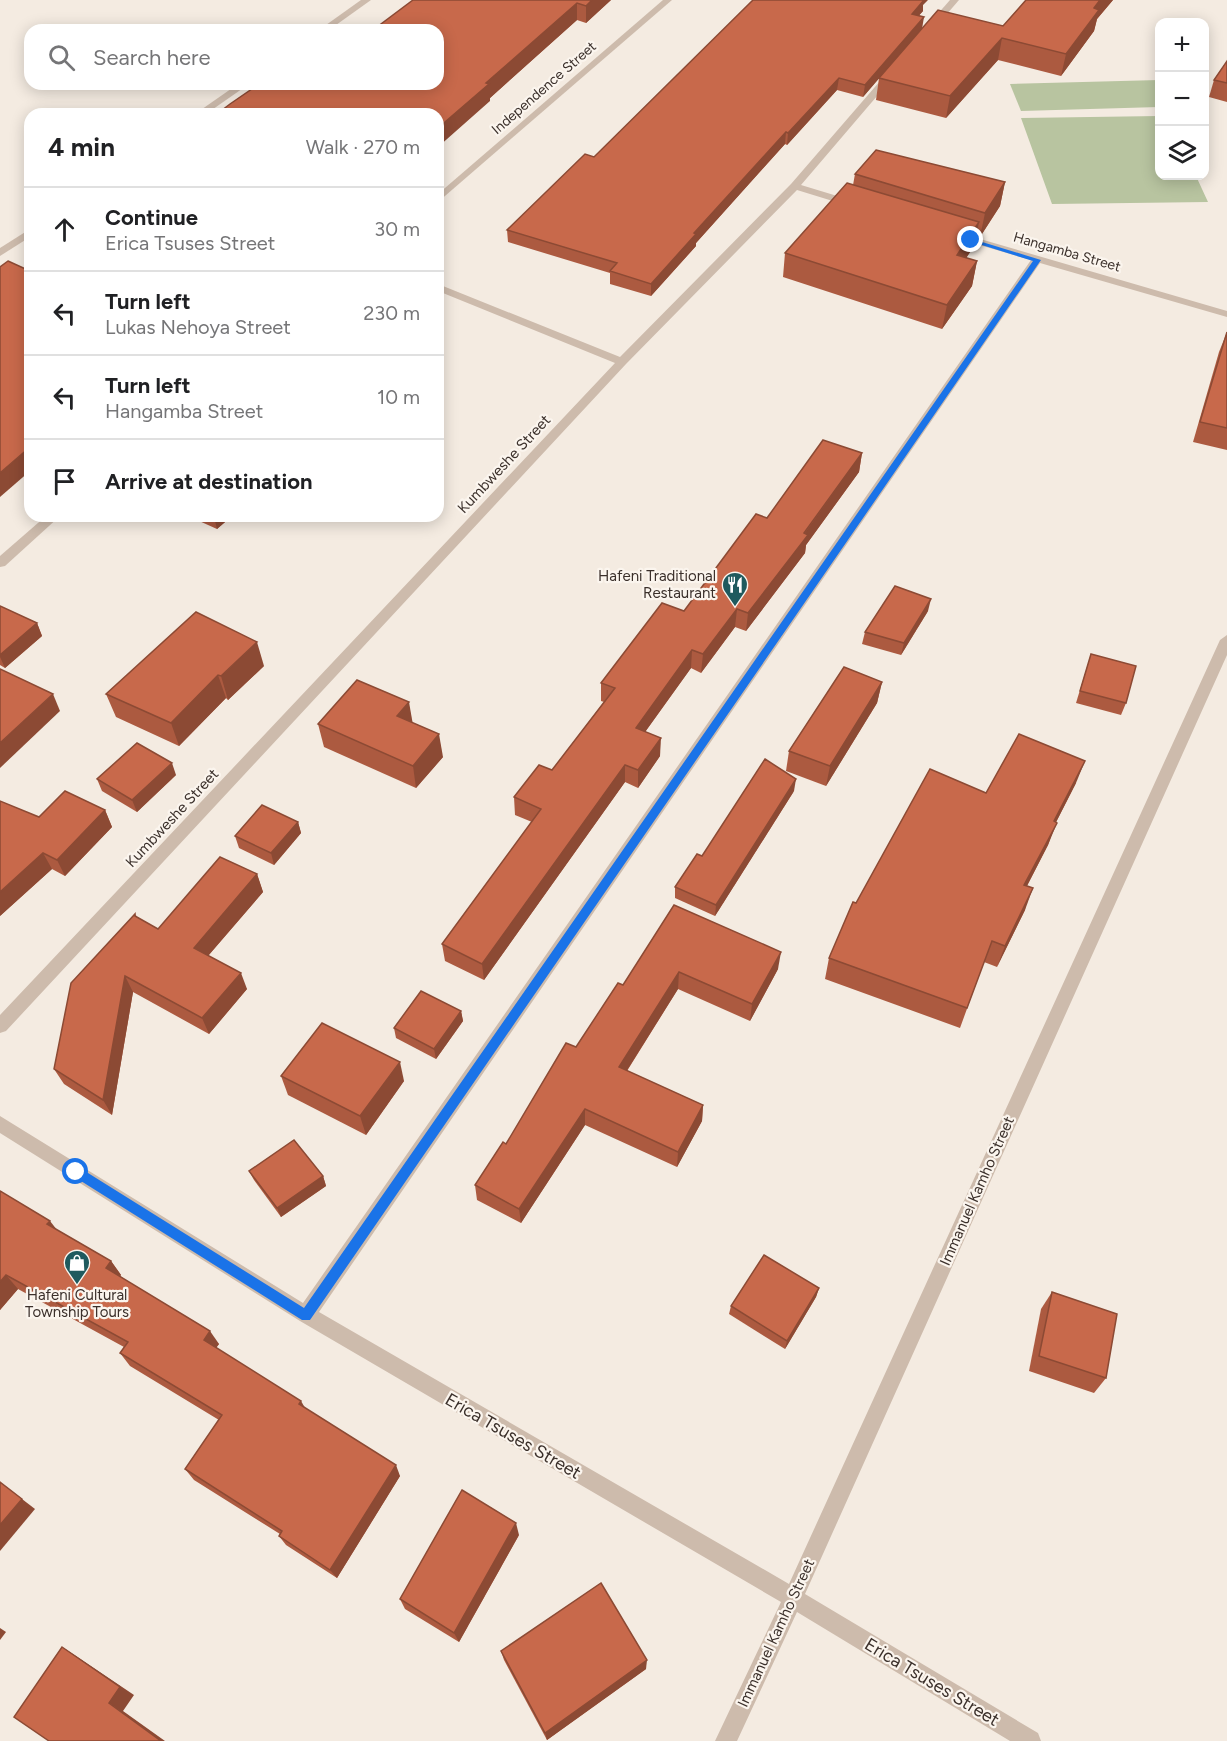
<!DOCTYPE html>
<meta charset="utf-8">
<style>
body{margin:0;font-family:Figtree,sans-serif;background:#f6f6f6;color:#202124}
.controls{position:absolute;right:18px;top:18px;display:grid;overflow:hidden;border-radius:12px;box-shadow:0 3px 15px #0003}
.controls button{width:54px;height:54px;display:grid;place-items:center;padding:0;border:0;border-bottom:2px solid #e0e0e0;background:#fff;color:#202124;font:30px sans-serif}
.stop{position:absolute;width:18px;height:18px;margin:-14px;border:4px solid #1a73e8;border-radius:50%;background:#fff}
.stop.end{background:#1a73e8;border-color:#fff;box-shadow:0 2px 6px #0008}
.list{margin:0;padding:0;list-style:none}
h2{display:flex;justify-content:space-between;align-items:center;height:78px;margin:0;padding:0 24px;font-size:26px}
h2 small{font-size:20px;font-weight:400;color:#757577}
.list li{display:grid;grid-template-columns:39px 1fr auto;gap:18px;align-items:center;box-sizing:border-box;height:84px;padding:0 24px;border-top:2px solid #e0e0e0}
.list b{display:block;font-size:22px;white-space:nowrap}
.list p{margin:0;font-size:20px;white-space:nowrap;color:#757577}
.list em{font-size:20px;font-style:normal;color:#757577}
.icon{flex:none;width:33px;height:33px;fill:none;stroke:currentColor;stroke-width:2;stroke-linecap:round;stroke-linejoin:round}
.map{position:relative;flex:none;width:1227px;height:1741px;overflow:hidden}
.search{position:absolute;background:#fff;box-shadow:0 3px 15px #0003;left:24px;top:24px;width:420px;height:66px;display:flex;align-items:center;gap:15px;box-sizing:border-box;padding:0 21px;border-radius:18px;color:#757577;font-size:22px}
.panel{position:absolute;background:#fff;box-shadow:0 3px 15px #0003;left:24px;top:108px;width:420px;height:414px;border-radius:18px}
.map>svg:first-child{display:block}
.green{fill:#b8c4a0}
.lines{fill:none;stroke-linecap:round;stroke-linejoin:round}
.minor{fill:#cdbbac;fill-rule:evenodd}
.wall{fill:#ac5a40}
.shaded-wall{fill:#8c4a34}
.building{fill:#c8694b;stroke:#8c4a34;stroke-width:1.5}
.route{fill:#1a73e8}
.labels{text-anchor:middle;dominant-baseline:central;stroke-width:4.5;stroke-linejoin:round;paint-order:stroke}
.far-street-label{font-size:14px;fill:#3b302b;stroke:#fbf5ee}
.street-label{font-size:15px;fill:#3b302b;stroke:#fbf5ee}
.poi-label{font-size:15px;fill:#3b302b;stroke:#fbf5ee;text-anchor:end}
.near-street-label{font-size:18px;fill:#3b302b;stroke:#fbf5ee}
</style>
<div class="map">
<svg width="1227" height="1741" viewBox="0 0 1227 1741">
<rect width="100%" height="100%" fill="#f4ebe1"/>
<g class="green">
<path d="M1159 80V107L1021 111 1010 84Z"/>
<path d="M1159 116 1160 176H1196L1208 202 1052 204 1021 118Z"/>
</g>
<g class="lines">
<g class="minor">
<path d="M361 0H371L329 30H319Z"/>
<path d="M663 0H672L438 202V194Z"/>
<path d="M950 0H959L934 29H928V25Z"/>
<path d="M887 73 895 75 801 185 857 202V206H849L797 190 626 364 6 1031 0 1033V1015L615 363 438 291V284L620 357 791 184Z"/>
<path d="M238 84H249L206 114H195Z"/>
<path d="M30 229V237L0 256V248Z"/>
<path d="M956 232 1227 311V317L1040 263 319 1312 789 1584 1220 640 1227 635V655L805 1594 1038 1733 1041 1741H1010L797 1612 737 1741H715L781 1602 300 1321 0 1133V1116L303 1303 1031 260 952 237V233Z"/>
<path d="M46 516H60L5 566 0 567V556Z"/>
</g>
</g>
<g class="wall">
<path d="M413 0H611L586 23 577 20 490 98V101L438 84Z"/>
<path d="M1026 0H1113L1097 19 1094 31 1061 76 998 60 946 118 876 100 879 78 863 97 837 90 787 145 785 144 696 243V246L651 296 610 284V273L508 242 507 230 594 157 923 5V11L918 16 922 29 1003 26Z"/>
<path d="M1227 61V102L1209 97 1214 80Z"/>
<path d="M855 174 1005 182 1000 206 980 237 976 236 974 246 966 258 977 261 972 286 942 329 783 277 785 253 853 185Z"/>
<path d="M1227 332V450L1193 442 1219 352Z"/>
<path d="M862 453 859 472 806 545 805 553 746 631 735 627 701 673 691 668 645 732 660 756 638 788 625 782 484 980 445 961 442 944 532 822 515 815 514 797 552 770 604 702 601 701V683L684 611 767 518Z"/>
<path d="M188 516H232L217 529Z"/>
<path d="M0 606 37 623 42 636 5 668 0 665Z"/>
<path d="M928 611 901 655 862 644 865 632Z"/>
<path d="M1091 654 1126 703 1121 715 1076 703Z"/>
<path d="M264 666 228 700 226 698 179 746 116 717 106 694Z"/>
<path d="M882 682 877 703 826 786 786 771 789 751Z"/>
<path d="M318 724 443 757 416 788 324 747Z"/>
<path d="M176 775 137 812 102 791 97 779Z"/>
<path d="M1076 783 1056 822 1048 845 1027 886 1025 910 997 967 984 962 960 1028 825 979 829 958 986 793Z"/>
<path d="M794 791 715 916 675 898V887Z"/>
<path d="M105 810 112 827 65 876 52 869 0 916 39 817Z"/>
<path d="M298 822 301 833 274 865 239 848 235 836Z"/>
<path d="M257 874 263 892 208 956 247 989 209 1034 133 992 112 1115 64 1084 54 1069 135 914 137 917 158 929Z"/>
<path d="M674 905 778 969 750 1021 678 989 627 1071 703 1105 702 1121 677 1167 585 1125 521 1223 477 1200 475 1185 506 1144 576 1047 623 985Z"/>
<path d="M461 1011 463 1021 436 1059 396 1038 394 1028Z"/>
<path d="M281 1076 404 1081 366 1135 288 1095Z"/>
<path d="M249 1171 323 1176 326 1186 281 1217 254 1180Z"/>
<path d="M0 1191 57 1230 111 1261 121 1275 120 1276 219 1344 216 1348 306 1409 400 1476 337 1578 286 1545 279 1536 280 1534 194 1480 185 1469 219 1420 130 1366 120 1353 124 1347 18 1289 0 1310Z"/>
<path d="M819 1288 816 1297 785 1349 729 1314 731 1306Z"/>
<path d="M1052 1292 1106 1378 1094 1393 1029 1371 1041 1309Z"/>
<path d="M519 1535 459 1642 405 1609 400 1599Z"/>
<path d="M501 1651 646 1669 547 1740 504 1660Z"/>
</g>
<g class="shaded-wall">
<path d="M592 0H611L586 23V6Z"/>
<path d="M921 0H928L923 5V11L910 26 912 14Z"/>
<path d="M1100 0H1113L1097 19 1094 31 1061 76 1066 54 1094 8Z"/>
<path d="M577 3V20L490 98V101L438 147V128L486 83Z"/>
<path d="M924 17 922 29 863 97 865 85Z"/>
<path d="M1002 38 998 60 946 118 950 96Z"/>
<path d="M839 78 837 90 787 145 788 133Z"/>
<path d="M786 132 785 144 696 243V246L651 296V284L694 233Z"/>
<path d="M1005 182 1000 206 980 237 985 213Z"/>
<path d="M979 222 974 246 952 280 957 255Z"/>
<path d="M977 261 972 286 942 329 947 305Z"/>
<path d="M30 447V471L0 497V473Z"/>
<path d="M862 453 859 472 806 545 805 553 746 631 748 613Z"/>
<path d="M214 516H232L217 529 214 517Z"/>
<path d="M931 599 928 611 901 655 904 643Z"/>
<path d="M737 609 735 627 701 673 703 654Z"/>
<path d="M37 623 42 636 5 668 0 657V655Z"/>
<path d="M257 642 264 666 228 700 221 676Z"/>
<path d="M692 650 691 668 635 746 636 728Z"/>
<path d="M218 675 226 698 179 746 171 723Z"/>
<path d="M882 682 877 703 826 786 830 766Z"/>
<path d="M53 694 60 711 0 768V743Z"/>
<path d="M409 702 413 725 397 716Z"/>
<path d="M439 734 443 757 416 788 413 766Z"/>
<path d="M661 738 660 756 638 788V770Z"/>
<path d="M1085 761 1076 783 1045 844 1054 821Z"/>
<path d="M172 763 176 775 137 812 132 800Z"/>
<path d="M625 765V782L484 980 482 964Z"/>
<path d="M796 779 794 791 715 916 716 905Z"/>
<path d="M105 810 112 827 65 876 57 860Z"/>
<path d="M298 822 301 833 274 865 271 853Z"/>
<path d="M1057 823 1048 845 1016 907 1024 885Z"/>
<path d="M43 853 52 869 0 916V892Z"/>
<path d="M257 874 263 892 201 964 194 948Z"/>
<path d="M1033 888 1025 910 997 967 1005 946Z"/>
<path d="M781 952 778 969 750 1021 752 1004Z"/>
<path d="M679 972 678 989 619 1083V1067Z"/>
<path d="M241 973 247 989 209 1034 202 1018Z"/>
<path d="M125 976 133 992 112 1115 103 1100Z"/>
<path d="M461 1011 463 1021 436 1059 434 1049Z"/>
<path d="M400 1062 404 1081 366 1135 360 1116Z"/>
<path d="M703 1105 702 1121 677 1167 678 1152Z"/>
<path d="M585 1109V1125L521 1223 519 1209Z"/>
<path d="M323 1176 326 1186 281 1217 277 1208Z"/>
<path d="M50 1221 61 1235 47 1224Z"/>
<path d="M111 1261 121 1275 116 1281 106 1268Z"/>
<path d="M6 1275 18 1289 0 1310V1282Z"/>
<path d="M819 1288 816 1297 785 1349 787 1341Z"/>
<path d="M210 1331 219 1344 212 1353 204 1340Z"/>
<path d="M301 1401 308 1413 299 1404Z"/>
<path d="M396 1465 400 1476 337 1578 330 1570Z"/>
<path d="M22 1499 35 1509 0 1551V1525Z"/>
<path d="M516 1523 519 1535 459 1642 454 1633Z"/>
<path d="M0 1628 6 1632 0 1640Z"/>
<path d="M62 1647 76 1656 134 1695 123 1711 165 1741H161L109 1703Z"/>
<path d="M647 1660 646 1669 547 1740 545 1733Z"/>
</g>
<g class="building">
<path d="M413 0H592L586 6 577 3 486 83 489 84 438 128V114H217L230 104 259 84H438V30H373Z"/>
<path d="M753 0H924L912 14 924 17 865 85 839 78 788 133 786 132 694 233 696 234 651 284 610 271 617 263 507 230 585 154 594 157Z"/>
<path d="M1026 0H1100L1094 8 1099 10 1066 54 1002 38 950 96 879 78 938 10 1003 26Z"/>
<path d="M1227 61V83L1214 80Z"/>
<path d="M876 150 1005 182 985 213 855 174Z"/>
<path d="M847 183 979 222 957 255 977 261 947 305 785 253Z"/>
<path d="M8 261 30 271V447L0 473V267Z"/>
<path d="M1227 332V428L1200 422Z"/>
<path d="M823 440 862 453 804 533 808 535 748 613 737 609 703 654 692 650 636 728 661 738 638 770 625 765 482 964 442 944 541 809 514 797 539 765 552 770 615 688 601 683 662 603 684 611 756 514 767 518Z"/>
<path d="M895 586 931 599 904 643 865 632Z"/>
<path d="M0 606 37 623 0 655Z"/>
<path d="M196 612 257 642 221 676 218 675 171 723 106 694Z"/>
<path d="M1091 654 1136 666 1126 703 1080 691Z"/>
<path d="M844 667 882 682 830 766 789 751Z"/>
<path d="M0 669 53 694 0 743Z"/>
<path d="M357 680 409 702 397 716 439 734 413 766 318 724Z"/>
<path d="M1019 734 1085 761 1054 821 1057 823 1024 885 1033 888 1005 946 992 941 967 1008 829 958 853 902 856 903 930 769 986 793Z"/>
<path d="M137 743 172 763 132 800 97 779Z"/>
<path d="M765 759 796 779 716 905 675 887 697 854 702 856Z"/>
<path d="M65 791 105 810 57 860 43 853 0 892V801L39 817Z"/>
<path d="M262 805 298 822 271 853 235 836Z"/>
<path d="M220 857 257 874 194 948 241 973 202 1018 125 976 103 1100 54 1069 71 983 135 914V916L158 929Z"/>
<path d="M674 905 781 952 752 1004 679 972 619 1067 703 1105 678 1152 585 1109 519 1209 475 1185 503 1142 506 1144 566 1043 576 1047 618 983 623 985Z"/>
<path d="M421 991 461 1011 434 1049 394 1028Z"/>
<path d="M322 1023 400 1062 360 1116 281 1076Z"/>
<path d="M294 1140 323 1176 277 1208 249 1171Z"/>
<path d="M0 1191 50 1221 47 1224 111 1261 106 1268 210 1331 204 1340 301 1401 299 1404 396 1465 330 1570 279 1536 282 1531 185 1469 222 1415 120 1353 128 1342 6 1275 0 1282Z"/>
<path d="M764 1255 819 1288 787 1341 731 1306Z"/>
<path d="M1052 1292 1117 1314 1106 1378 1039 1356Z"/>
<path d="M0 1482 22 1499 0 1525Z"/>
<path d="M462 1490 516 1523 454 1633 400 1599Z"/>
<path d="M601 1583 647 1660 545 1733 501 1651Z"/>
<path d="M62 1647 120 1687 109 1703 161 1741H49L14 1717Z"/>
</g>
<path class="route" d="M969 238 1041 260 310 1320H302L73 1176V1168H80L304 1308 1033 261 969 241Z"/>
<defs>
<symbol id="restaurant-pin" viewBox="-11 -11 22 30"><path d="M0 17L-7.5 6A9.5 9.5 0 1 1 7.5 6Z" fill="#1f5a5e" stroke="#fbf5ee"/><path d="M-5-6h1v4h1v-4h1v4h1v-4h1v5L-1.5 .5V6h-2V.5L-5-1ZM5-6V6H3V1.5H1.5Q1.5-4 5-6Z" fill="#fff"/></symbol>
<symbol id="shop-pin" viewBox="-11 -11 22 30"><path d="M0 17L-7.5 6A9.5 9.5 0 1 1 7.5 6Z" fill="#1f5a5e" stroke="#fbf5ee"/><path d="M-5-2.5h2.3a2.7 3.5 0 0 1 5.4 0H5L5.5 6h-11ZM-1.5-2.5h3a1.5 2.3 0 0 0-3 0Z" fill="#fff"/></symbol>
</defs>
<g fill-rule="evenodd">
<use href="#restaurant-pin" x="720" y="570" width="30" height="40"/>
<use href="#shop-pin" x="62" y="1248" width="30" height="40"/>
</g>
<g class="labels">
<g class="far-street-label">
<text transform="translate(544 88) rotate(-41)">Independence Street</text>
<text transform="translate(1067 252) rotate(16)">Hangamba Street</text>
</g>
<g class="street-label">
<text transform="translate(504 464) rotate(-47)">Kumbweshe Street</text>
<text transform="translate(172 818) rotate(-47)">Kumbweshe Street</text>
<text transform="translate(977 1191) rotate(-66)">Immanuel Kamho Street</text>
<text transform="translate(776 1633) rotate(-65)">Immanuel Kamho Street</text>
</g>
<g class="poi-label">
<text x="716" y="576">Hafeni Traditional<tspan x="716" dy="17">Restaurant</tspan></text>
<text x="77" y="1295" text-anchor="middle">Hafeni Cultural<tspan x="77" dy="17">Township Tours</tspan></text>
</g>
<g class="near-street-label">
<text transform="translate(513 1436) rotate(30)">Erica Tsuses Street</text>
<text transform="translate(932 1682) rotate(31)">Erica Tsuses Street</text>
</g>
</g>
</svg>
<div class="controls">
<button>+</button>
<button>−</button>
<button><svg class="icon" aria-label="layers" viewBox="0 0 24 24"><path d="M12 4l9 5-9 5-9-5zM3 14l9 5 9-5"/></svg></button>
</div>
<div class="stop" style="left:76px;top:1172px"></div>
<div class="stop end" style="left:971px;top:240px"></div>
<div class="search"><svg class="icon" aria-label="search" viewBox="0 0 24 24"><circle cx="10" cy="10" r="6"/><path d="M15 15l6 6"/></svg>Search here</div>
<section class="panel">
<h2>4 min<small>Walk · 270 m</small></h2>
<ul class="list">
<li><svg class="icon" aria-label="ahead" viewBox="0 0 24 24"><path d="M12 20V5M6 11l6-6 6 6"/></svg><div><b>Continue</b><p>Erica Tsuses Street</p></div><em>30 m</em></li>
<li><svg class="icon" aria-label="left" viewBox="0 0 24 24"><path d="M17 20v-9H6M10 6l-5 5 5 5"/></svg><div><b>Turn left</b><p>Lukas Nehoya Street</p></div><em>230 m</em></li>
<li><svg class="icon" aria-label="left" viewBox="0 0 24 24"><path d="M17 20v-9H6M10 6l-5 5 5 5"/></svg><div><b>Turn left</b><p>Hangamba Street</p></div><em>10 m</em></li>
<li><svg class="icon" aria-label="arrive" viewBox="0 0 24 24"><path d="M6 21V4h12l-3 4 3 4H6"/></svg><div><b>Arrive at destination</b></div></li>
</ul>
</section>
</div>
